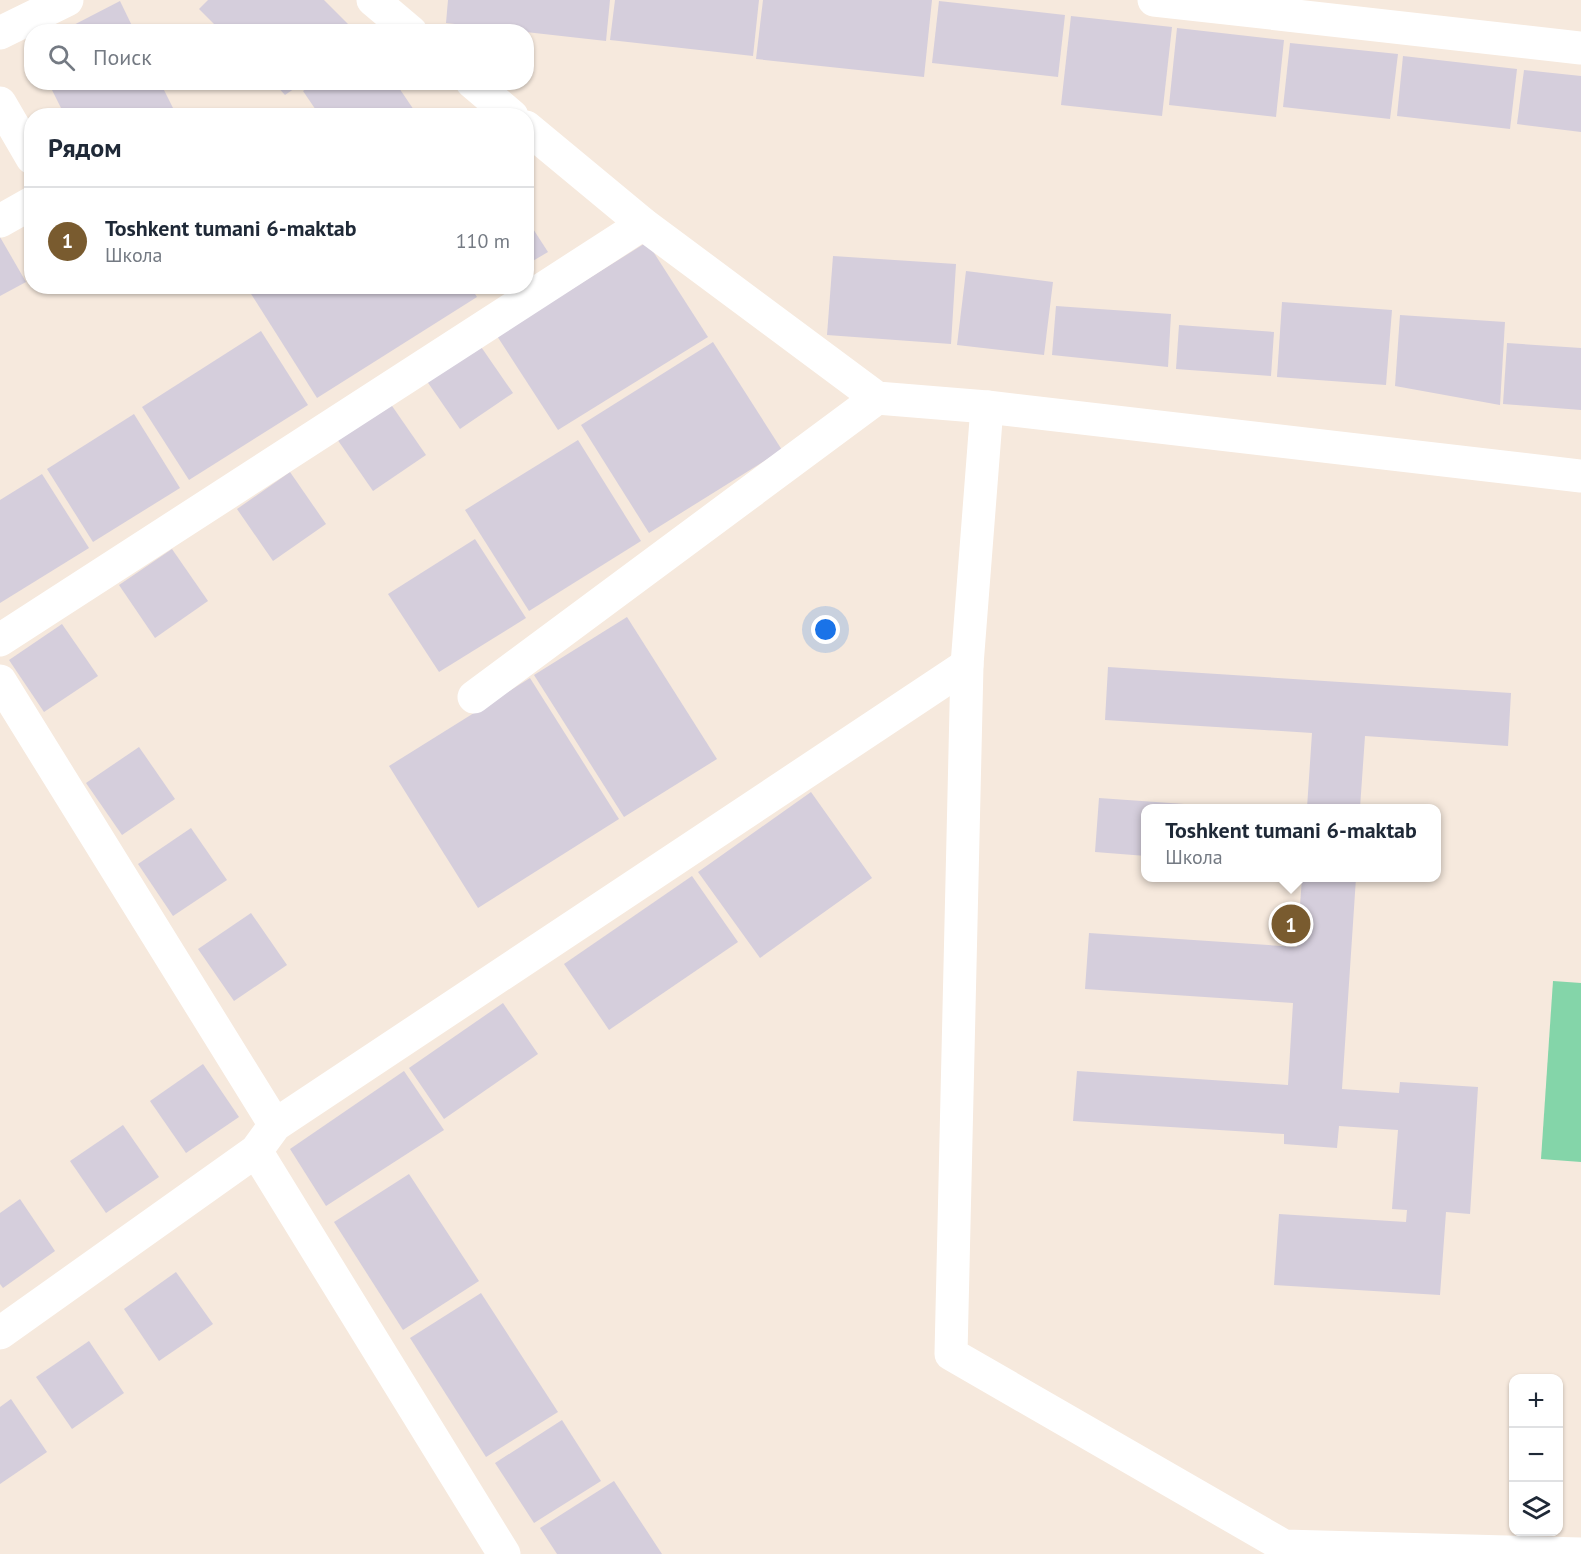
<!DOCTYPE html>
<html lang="ru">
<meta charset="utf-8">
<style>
body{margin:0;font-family:"PT Sans",sans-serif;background:#f6f6f7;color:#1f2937}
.controls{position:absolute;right:18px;bottom:18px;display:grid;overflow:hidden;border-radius:12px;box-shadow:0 2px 4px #0004}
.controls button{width:54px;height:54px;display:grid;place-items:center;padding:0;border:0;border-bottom:2px solid #e0e1e3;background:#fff;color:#1f2937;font:30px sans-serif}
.you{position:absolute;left:826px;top:630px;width:21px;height:21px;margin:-15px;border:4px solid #fff;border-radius:50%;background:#1a73e8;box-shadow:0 0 0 9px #1a73e833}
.badge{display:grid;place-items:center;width:39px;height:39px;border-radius:50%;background:#795b2f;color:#fff;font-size:20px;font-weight:700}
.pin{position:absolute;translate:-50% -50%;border:3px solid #fff;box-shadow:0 2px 6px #0006}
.popup{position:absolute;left:1141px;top:804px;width:300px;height:78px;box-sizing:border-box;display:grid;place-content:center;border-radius:12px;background:#fff;filter:drop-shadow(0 2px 4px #0005);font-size:20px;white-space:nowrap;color:#747a83}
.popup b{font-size:22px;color:#1f2937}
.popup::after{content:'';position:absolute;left:50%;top:100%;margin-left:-12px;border:12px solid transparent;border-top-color:#fff}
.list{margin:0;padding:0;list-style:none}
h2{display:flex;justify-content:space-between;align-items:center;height:78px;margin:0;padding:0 24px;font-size:26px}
h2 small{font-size:20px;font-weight:400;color:#747a83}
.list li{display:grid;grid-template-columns:39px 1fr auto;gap:18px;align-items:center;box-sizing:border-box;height:108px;padding:0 24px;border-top:2px solid #e0e1e3}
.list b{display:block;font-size:22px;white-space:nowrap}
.list p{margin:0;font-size:20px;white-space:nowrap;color:#747a83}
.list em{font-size:20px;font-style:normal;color:#747a83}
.icon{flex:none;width:33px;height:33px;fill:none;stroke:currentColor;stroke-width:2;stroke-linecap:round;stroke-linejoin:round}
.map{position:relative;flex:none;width:1581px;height:1554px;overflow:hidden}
.search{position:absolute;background:#fff;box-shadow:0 2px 4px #0004;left:24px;top:24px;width:510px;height:66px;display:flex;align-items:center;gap:15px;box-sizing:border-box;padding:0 21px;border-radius:24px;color:#747a83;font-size:22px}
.panel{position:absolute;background:#fff;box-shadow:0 2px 4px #0004;left:24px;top:108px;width:510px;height:186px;border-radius:24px}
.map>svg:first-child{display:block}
.green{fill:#84d5a9}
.building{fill:#d5cedc}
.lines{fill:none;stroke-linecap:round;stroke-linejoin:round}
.minor{stroke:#fff;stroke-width:33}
</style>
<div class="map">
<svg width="1581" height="1554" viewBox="0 0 1581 1554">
<rect width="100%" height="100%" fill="#f6e9dd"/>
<path class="green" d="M1553 981 1581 983V1162L1541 1159Z"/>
<g class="building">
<path d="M208 0H324L356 32H222L199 9Z"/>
<path d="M448 0H610L606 41 446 23Z"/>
<path d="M615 0H759L753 56 610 40Z"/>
<path d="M763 0H932L924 77 756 59Z"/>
<path d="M120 1 135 32H60Z"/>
<path d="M939 1 1065 15 1058 77 932 63Z"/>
<path d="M1071 16 1172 27 1162 116 1061 105Z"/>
<path d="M1177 28 1284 40 1276 117 1169 105Z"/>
<path d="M1290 43 1398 54 1390 119 1283 107Z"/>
<path d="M1403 56 1517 69 1510 129 1397 116Z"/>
<path d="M1524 70 1581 76V132L1517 124Z"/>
<path d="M48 82H160L177 116H65Z"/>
<path d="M273 82H304L285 95Z"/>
<path d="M316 82H395L418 116H320L303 91Z"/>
<path d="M526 218 548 252 526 265Z"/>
<path d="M0 237 26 282 0 296Z"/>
<path d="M647 242 708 337 558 430 497 336Z"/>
<path d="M833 256 956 264 951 344 827 335Z"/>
<path d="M966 271 1053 282 1044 355 957 345Z"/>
<path d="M246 286H470L477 297 317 398Z"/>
<path d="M1282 302 1392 310 1386 385 1277 377Z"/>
<path d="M1056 306 1171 314 1168 367 1052 355Z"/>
<path d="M1400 315 1505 322 1500 405 1395 386Z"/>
<path d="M1179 325 1274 332 1271 376 1176 369Z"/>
<path d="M261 331 308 405 189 480 142 407Z"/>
<path d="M477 341 513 393 460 429 424 377Z"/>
<path d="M713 342 782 450 649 533 581 425Z"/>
<path d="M1507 343 1581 348V410L1503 404Z"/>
<path d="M390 403 426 455 373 491 337 439Z"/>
<path d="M134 414 180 488 93 542 47 469Z"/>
<path d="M578 440 641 541 529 611 465 510Z"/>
<path d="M290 472 326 524 273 561 237 509Z"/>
<path d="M42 474 89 548 0 603V500Z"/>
<path d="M475 539 526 618 439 672 388 594Z"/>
<path d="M172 549 208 601 155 638 119 585Z"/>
<path d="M627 617 717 759 624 817 534 675Z"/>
<path d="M62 624 98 676 44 712 9 660Z"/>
<path d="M1108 667 1511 693 1508 746 1365 736 1360 808H1307L1312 733 1105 720Z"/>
<path d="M530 678 619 819 478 908 389 766Z"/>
<path d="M139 747 175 799 122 835 86 783Z"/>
<path d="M811 792 872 878 760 958 698 872Z"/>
<path d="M1099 798 1227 807V808H1146V856L1095 852Z"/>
<path d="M191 828 227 880 173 916 138 864Z"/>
<path d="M692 876 738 942 609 1030 564 964Z"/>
<path d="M1302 878H1356L1342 1089 1399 1093 1400 1082 1478 1087 1470 1214 1446 1212 1440 1295 1274 1285 1279 1214 1406 1222 1407 1210 1392 1209 1398 1130 1339 1126 1337 1148 1284 1144V1134L1073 1121 1077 1071 1288 1085 1293 1003 1085 989 1089 933 1297 947Z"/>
<path d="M251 913 287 965 234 1001 198 949Z"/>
<path d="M503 1003 538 1054 444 1119 409 1068Z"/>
<path d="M203 1064 239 1117 186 1153 150 1101Z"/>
<path d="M404 1071 444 1130 326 1206 290 1149Z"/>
<path d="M123 1125 159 1177 106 1213 70 1161Z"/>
<path d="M409 1174 479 1281 403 1330 334 1222Z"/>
<path d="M20 1199 55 1251 3 1288 0 1284V1213Z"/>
<path d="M176 1272 213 1324 159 1361 124 1309Z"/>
<path d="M481 1293 558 1412 486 1457 410 1338Z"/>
<path d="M89 1341 124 1393 72 1429 36 1377Z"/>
<path d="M11 1399 47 1452 0 1484V1407Z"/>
<path d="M562 1420 601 1481 534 1523 495 1463Z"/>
<path d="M614 1481 662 1554H557L540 1528Z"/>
</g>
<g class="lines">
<g class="minor">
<path d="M373 0 411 32"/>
<path d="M1154 0 1581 48"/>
<path d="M0 33 67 0"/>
<path d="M472 82 512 116"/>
<path d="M0 103 32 158"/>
<path d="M526 127 643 224 877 398 987 407 1581 476"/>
<path d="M0 221 32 203"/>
<path d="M987 407 967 665 951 1354 1284 1546 1581 1554"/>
<path d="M0 640 643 224"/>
<path d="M0 681 275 1125"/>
<path d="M474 697 877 398"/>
<path d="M256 1151 504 1554"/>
<path d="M0 1333 256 1151 275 1125 967 665"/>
</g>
</g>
</svg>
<div class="controls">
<button>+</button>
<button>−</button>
<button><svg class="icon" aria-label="layers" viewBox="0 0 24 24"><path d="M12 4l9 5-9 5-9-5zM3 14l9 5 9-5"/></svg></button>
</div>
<div class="you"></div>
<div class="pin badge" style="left:1291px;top:924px">1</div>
<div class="popup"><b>Toshkent tumani 6-maktab</b>Школа</div>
<div class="search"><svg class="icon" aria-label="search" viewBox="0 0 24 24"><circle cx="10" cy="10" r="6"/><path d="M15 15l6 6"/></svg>Поиск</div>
<section class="panel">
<h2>Рядом<small></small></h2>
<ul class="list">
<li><span class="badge">1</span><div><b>Toshkent tumani 6-maktab</b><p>Школа</p></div><em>110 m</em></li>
</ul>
</section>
</div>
